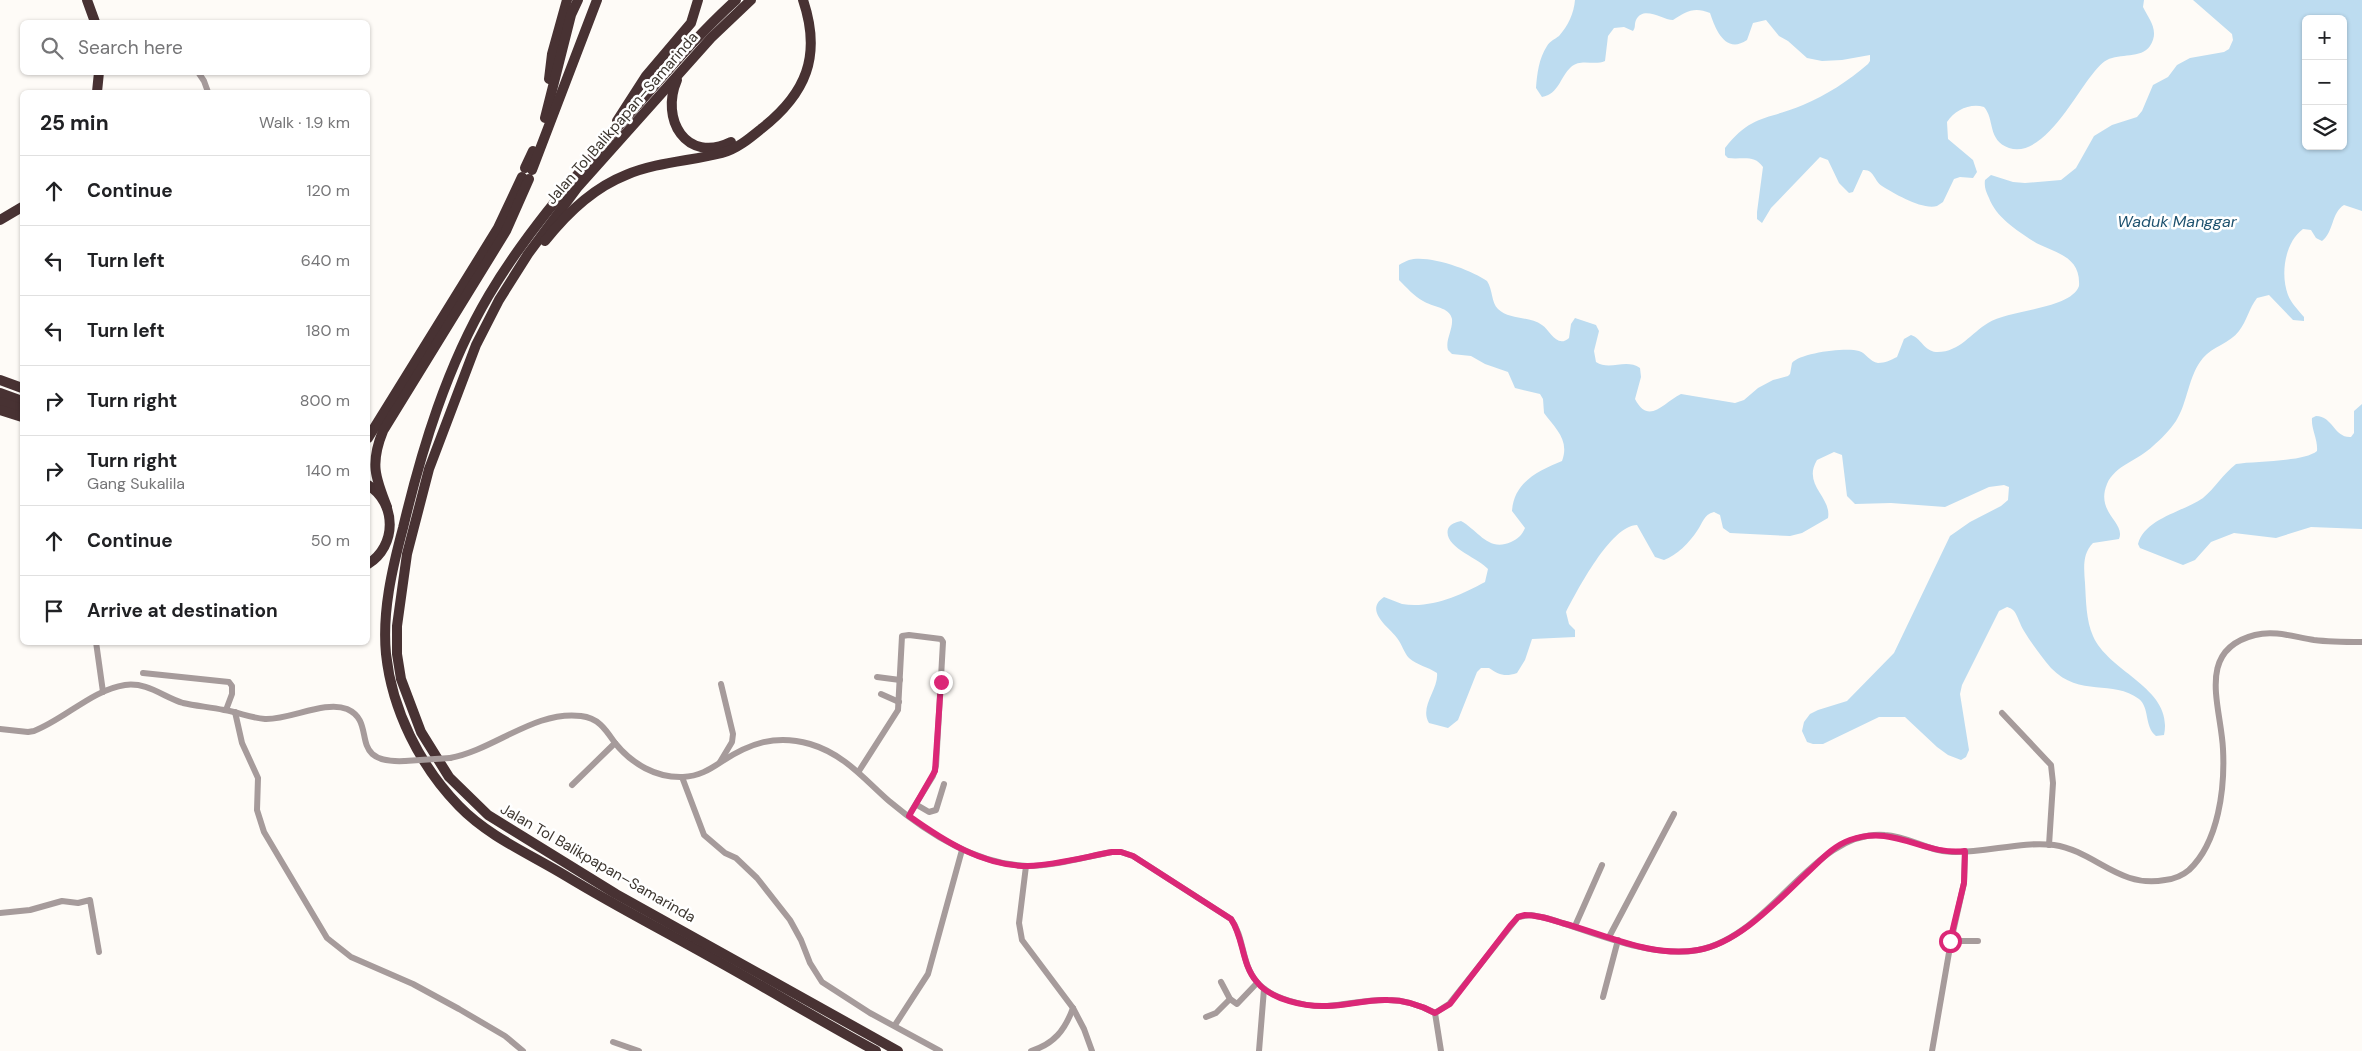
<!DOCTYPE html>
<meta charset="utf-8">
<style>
body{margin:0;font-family:"DM Sans",sans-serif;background:#f6f6f6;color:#202124}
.controls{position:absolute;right:15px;top:15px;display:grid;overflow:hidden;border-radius:8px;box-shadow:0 1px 4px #0004}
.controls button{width:45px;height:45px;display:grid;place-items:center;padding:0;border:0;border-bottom:1px solid #e0e0e0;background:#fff;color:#202124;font:25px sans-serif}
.stop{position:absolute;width:15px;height:15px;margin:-11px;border:4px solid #db2777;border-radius:50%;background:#fff}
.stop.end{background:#db2777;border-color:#fff;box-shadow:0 1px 5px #0008}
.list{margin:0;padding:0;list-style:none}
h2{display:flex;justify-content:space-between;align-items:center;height:65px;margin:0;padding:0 20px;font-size:21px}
h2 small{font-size:16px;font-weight:400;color:#757577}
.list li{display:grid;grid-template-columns:32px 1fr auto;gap:15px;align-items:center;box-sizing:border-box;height:70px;padding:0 20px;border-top:1px solid #e0e0e0}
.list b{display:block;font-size:19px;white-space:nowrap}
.list p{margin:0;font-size:16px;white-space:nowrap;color:#757577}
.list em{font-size:16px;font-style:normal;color:#757577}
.icon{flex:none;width:28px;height:28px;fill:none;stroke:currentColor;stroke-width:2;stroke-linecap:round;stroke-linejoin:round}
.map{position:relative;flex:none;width:2362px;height:1051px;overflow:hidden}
.search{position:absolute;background:#fff;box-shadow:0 1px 4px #0004;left:20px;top:20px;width:350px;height:55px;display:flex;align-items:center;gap:12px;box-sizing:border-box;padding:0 18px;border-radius:8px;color:#757577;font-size:19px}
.panel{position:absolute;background:#fff;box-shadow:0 1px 4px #0004;left:20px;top:90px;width:350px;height:555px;border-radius:8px}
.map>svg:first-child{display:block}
.water{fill:#bddcf0;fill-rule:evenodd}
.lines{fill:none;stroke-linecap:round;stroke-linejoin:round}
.minor{stroke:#a69b9b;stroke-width:6}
.highway{stroke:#483233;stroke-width:10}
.minor-bridge{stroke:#a69b9b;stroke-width:6}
.route{stroke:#db2777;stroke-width:6}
.labels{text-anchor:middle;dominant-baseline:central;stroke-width:5;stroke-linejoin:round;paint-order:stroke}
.street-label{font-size:15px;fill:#3d362f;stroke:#fff}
.water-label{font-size:16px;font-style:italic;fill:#1e526f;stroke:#fff}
</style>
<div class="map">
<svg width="2362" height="1051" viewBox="0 0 2362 1051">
<rect width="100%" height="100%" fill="#fefbf7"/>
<g class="water">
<path d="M1575 0H2144L2143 7C2149 19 2160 31 2150 46 2141 59 2120 53 2107 60 2101 63 2095 71 2091 76 2074 97 2042 159 2009 148 1987 140 1995 119 1984 107 1970 103 1955 110 1947 122L1948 139 1973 160 1977 172 1973 178 1960 177 1954 179 1943 202 1937 206C1922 210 1895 194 1882 186 1874 181 1874 169 1863 170L1853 192 1849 193 1839 183 1828 160 1820 157 1771 208 1762 223 1757 219V212L1763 167C1754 154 1742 160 1728 158L1725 155V148C1751 114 1768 120 1803 105 1827 95 1848 81 1868 64L1870 61V55L1842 60 1822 61 1807 58 1788 41 1779 36 1766 20 1753 23 1747 40C1725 55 1715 28 1710 13 1694 6 1685 12 1673 20 1662 20 1644 5 1636 20 1634 25 1636 27 1633 31L1624 27 1614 28 1608 36 1605 61C1594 66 1581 58 1571 67 1560 77 1559 94 1542 97L1536 88C1537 74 1539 58 1547 46 1550 41 1555 39 1559 36 1568 26 1574 13 1575 0Z"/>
<path d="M2193 0H2362V211L2344 205C2331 213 2334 232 2322 241L2316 238 2311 230 2303 229C2285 242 2280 274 2288 295 2291 303 2299 311 2304 317V321L2293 320 2269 295 2257 298C2249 308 2247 321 2239 331 2230 343 2212 347 2203 358 2188 376 2188 402 2176 421 2170 430 2161 439 2153 446 2139 460 2115 465 2107 484 2095 513 2126 522 2119 539L2093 543C2082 554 2084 569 2085 583 2086 600 2086 621 2093 636 2109 673 2174 688 2164 735L2156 736C2144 726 2150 708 2139 699 2113 679 2080 698 2051 668 2041 656 2032 644 2024 631 2020 625 2018 616 2014 611 2011 608 2010 608 2007 607L1999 611 1962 685 1960 694 1969 750 1966 757 1961 760 1948 755 1937 747 1905 717H1879L1823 744H1813L1807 742 1802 731 1804 722 1810 714 1818 710 1847 701 1894 653 1950 536 1970 522 2001 506 2008 500 2009 487 2004 485 1989 487 1945 507 1891 503 1855 504 1847 496 1842 455 1834 452 1817 460C1802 485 1832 497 1828 518L1802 533 1790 536 1730 533 1723 528 1720 515 1714 512C1703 515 1703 523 1697 531 1690 542 1676 556 1664 560L1655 557 1637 525C1611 525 1577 591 1566 612L1569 624 1575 630V637L1532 639 1525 660 1517 673C1505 677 1499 675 1489 668H1481L1477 672 1458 720 1448 728 1429 723C1419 707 1439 689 1437 673 1428 667 1417 665 1409 658 1404 653 1402 644 1397 638 1390 628 1363 611 1384 597 1390 599 1396 602 1402 604 1431 609 1461 595 1485 582L1488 569C1479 558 1443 547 1448 529 1450 524 1456 522 1461 521 1479 531 1488 552 1511 542 1518 539 1522 535 1525 528L1512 511C1514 482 1538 471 1562 461 1570 440 1555 428 1544 413L1543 399 1540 394 1515 388 1508 372 1485 364 1471 356 1452 354 1448 350C1445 340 1453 330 1452 319 1450 307 1432 307 1423 301 1414 296 1407 288 1399 280V265C1402 263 1406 261 1409 260 1428 254 1472 270 1487 281 1493 290 1491 302 1498 309 1509 320 1530 316 1542 325 1550 330 1557 349 1569 338L1571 324 1575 318 1596 325 1599 331 1594 351 1596 362C1610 371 1626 358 1640 368L1641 377 1635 399C1649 426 1664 402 1681 394L1735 403 1744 400 1758 388 1773 380 1788 376 1790 374 1792 363C1800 353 1846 347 1859 351 1866 353 1870 362 1878 363 1885 363 1891 360 1897 357L1904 339 1911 335C1921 338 1924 351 1936 352 1959 353 1971 333 1988 323 2009 309 2070 310 2079 286 2081 254 2052 253 2033 241 2016 230 1996 217 1989 198 1986 192 1984 187 1985 180L1991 175 2013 182 2025 183 2061 180 2076 168 2094 136 2112 125 2137 117 2142 111 2153 85 2168 77 2177 65 2190 58 2224 52 2229 49 2233 40 2232 34ZM2306 19H2343V146H2306Z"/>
<path d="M2362 404V529L2311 527 2276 538 2234 533 2211 542 2195 560 2183 565 2140 548 2138 544C2145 518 2183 512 2203 498 2215 488 2223 474 2236 464 2255 461 2304 462 2317 451 2318 439 2311 429 2312 418L2316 416C2333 416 2334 438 2351 437L2354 433V411Z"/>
</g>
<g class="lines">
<g class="minor">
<path d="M198 72 204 81 208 92"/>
<path d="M96 642 103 692"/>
<path d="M143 673 229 682 232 686V694L226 710"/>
<path d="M877 677 900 680"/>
<path d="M881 694 899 702"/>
<path d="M235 712 242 743 258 778 257 810 264 832 327 938 351 957 413 984 459 1009 505 1036 523 1051"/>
<path d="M2002 713 2051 765 2053 783 2049 845"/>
<path d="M0 729 28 732 34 731C65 719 92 690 125 685 148 682 163 697 183 703 196 706 210 707 224 710 238 712 251 718 265 719 290 720 325 700 347 709 379 723 345 764 405 761"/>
<path d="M450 758C494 750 535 710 581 716 599 718 606 730 615 743 632 764 656 778 683 777 699 776 709 770 721 762 750 743 776 734 810 744 844 754 864 779 889 801 927 833 975 864 1027 866 1055 866 1085 857 1112 852H1121L1133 856 1231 919C1245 938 1241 964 1257 982 1271 999 1306 1007 1327 1006 1347 1005 1367 999 1388 1000 1404 1000 1420 1005 1435 1013"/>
<path d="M720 762 732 742 733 734 721 684"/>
<path d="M859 771 898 710 902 636 909 635 941 639 943 642 936 766 933 776 909 815"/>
<path d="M682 777 704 835 725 853 736 858 757 878 790 920 801 940 810 963 822 982 870 1013 940 1051"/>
<path d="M572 785 615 743"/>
<path d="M917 805 929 812 936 810 944 784"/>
<path d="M1026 866 1019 923 1022 940 1073 1008 1084 1029 1092 1051"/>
<path d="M0 913 30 910 62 901 78 903 90 900 99 952"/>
<path d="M1575 926 1602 865"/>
<path d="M1609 937 1674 814"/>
<path d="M1951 941H1978"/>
<path d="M1221 982 1230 999 1237 1004 1257 983"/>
<path d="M1603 997 1618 940"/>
<path d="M1435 1013 1449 1004 1518 917 1531 915 1546 918C1592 931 1643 956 1692 951 1770 942 1811 829 1885 835 1909 836 1929 852 1952 852 1986 853 2021 841 2054 845 2095 851 2119 889 2165 880 2174 879 2182 876 2189 870 2219 842 2225 787 2223 749 2221 706 2195 650 2255 635 2275 630 2294 637 2314 640 2330 642 2346 642 2362 642"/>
<path d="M1435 1013 1441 1051"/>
<path d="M1206 1017 1216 1013 1230 999"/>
<path d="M895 1025 928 974 962 850"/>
<path d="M613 1042 639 1051"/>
<path d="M1031 1051C1054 1044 1065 1030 1073 1008"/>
<path d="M1259 1051 1264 989"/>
<path d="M1932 1051 1951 941 1964 883 1965 851"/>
</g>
<g class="highway">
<path d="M87 0 95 22"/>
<path d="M736 0C695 37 661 79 624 120 576 176 527 231 489 295 447 366 422 448 403 528 392 569 382 612 386 654 392 710 420 766 459 806 489 837 530 854 566 876 617 907 670 934 721 963 773 992 824 1023 876 1051"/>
<path d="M751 0 711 38 577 188 528 254 499 300 476 345 429 469 407 554 397 626V654L401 679 421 732 449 777 488 815 616 894 898 1051"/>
<path d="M549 79 552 54 567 0"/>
<path d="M677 80C660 119 686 164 731 142"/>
<path d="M97 92 99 72"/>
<path d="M545 118 571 15 578 0"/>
<path d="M617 121 646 76 691 23 698 0"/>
<path d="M525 168 533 151"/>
<path d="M532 170 597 0"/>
<path d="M0 220 22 207"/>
<path d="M545 241C567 213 593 188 626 175 657 162 691 161 722 153 737 149 750 138 761 129 806 94 822 56 803 0"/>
<path d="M0 380 22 388"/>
<path d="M0 393 22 401"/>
<path d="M0 402 22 409"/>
<path d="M0 410 22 417"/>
<path d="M368 438 498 228 522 177"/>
<path d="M368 485C397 503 397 546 368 564"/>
<path d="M387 507C375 477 370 463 383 431L506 231 529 179"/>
</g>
<path class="minor-bridge" d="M405 761 450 758"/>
</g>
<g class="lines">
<path class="route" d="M941 682 935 771 909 816C944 841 983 866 1028 866 1056 865 1085 857 1112 852H1121L1133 856 1231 919C1244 938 1241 964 1257 982 1271 1000 1306 1007 1327 1006 1347 1006 1367 999 1388 1000 1404 1000 1420 1005 1435 1013L1450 1004 1510 926 1518 917 1525 915C1538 915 1550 919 1562 923 1607 935 1651 958 1698 950 1740 943 1779 899 1808 872 1821 860 1833 846 1850 840 1894 824 1923 856 1965 851L1964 883 1950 941"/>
</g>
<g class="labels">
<g class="street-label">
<text transform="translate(622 118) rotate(-49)">Jalan Tol Balikpapan–Samarinda</text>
<text transform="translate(598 863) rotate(30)">Jalan Tol Balikpapan–Samarinda</text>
</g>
<g class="water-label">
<text x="2177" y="221">Waduk Manggar</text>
</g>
</g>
</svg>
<div class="controls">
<button>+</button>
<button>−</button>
<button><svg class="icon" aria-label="layers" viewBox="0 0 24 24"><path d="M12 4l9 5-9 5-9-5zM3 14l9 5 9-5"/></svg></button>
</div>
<div class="stop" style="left:1950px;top:941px"></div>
<div class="stop end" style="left:941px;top:682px"></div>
<div class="search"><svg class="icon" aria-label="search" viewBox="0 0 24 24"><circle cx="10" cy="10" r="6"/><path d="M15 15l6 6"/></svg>Search here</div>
<section class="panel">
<h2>25 min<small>Walk · 1.9 km</small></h2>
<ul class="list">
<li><svg class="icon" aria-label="ahead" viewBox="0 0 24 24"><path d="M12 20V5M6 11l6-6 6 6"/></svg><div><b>Continue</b></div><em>120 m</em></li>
<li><svg class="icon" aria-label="left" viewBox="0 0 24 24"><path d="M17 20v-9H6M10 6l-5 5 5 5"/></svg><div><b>Turn left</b></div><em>640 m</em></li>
<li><svg class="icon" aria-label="left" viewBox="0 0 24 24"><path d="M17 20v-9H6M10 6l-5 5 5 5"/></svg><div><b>Turn left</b></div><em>180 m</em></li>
<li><svg class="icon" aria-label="right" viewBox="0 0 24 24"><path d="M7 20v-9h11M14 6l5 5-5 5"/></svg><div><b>Turn right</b></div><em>800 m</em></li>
<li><svg class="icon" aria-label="right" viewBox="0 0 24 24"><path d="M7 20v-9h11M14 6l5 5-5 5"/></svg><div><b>Turn right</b><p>Gang Sukalila</p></div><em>140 m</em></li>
<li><svg class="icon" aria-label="ahead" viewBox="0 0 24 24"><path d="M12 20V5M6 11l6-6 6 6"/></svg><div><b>Continue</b></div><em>50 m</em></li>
<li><svg class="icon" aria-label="arrive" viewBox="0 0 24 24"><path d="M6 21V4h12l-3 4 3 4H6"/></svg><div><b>Arrive at destination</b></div></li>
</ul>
</section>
</div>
